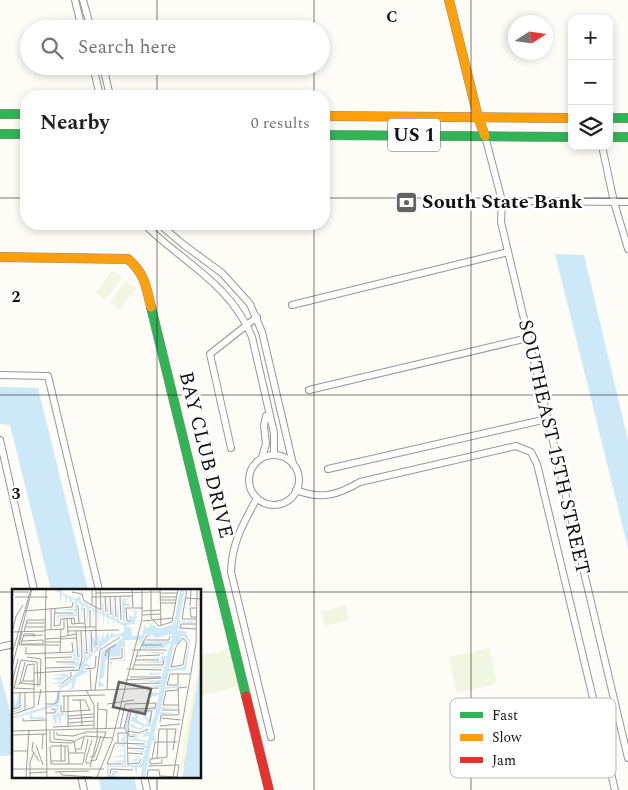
<!DOCTYPE html>
<meta charset="utf-8">
<style>
body{margin:0;font-family:Spectral,serif;background:#f6f6f6;color:#222}
.controls{position:absolute;right:15px;top:15px;display:grid;overflow:hidden;border-radius:10px;box-shadow:0 2px 8px #0003}
.controls button{width:45px;height:45px;display:grid;place-items:center;padding:0;border:0;border-bottom:1px solid #e0e0e0;background:#fff;color:#222;font:25px sans-serif}
.compass{position:absolute;left:508px;top:15px;width:45px;height:45px;border-radius:50%;background:#fff;box-shadow:0 2px 8px #0003;rotate:78deg}
.list{margin:0;padding:0;list-style:none}
h2{display:flex;justify-content:space-between;align-items:center;height:65px;margin:0;padding:0 20px;font-size:21px}
h2 small{font-size:16px;font-weight:400;color:#767676}
.icon{flex:none;width:28px;height:28px;fill:none;stroke:currentColor;stroke-width:2;stroke-linecap:round;stroke-linejoin:round}
.map{position:relative;flex:none;width:628px;height:790px;overflow:hidden}
.search{position:absolute;background:#fff;box-shadow:0 2px 8px #0003;left:20px;top:20px;width:310px;height:55px;display:flex;align-items:center;gap:12px;box-sizing:border-box;padding:0 18px;border-radius:28px;color:#767676;font-size:19px}
.panel{position:absolute;background:#fff;box-shadow:0 2px 8px #0003;left:20px;top:90px;width:310px;height:140px;border-radius:20px}
.map>svg:first-child{display:block}
.pitch{fill:#f0f6e1}
.water{fill:#cde8f7}
.lines{fill:none;stroke-linecap:round;stroke-linejoin:round}
.street-casing{stroke:#979795;stroke-width:8}
.fast-casing{stroke:#8e8d8b;stroke-width:10}
.slow-casing{stroke:#8e8d8b;stroke-width:10}
.jam-casing{stroke:#8e8d8b;stroke-width:10}
.street{stroke:#fffffe;stroke-width:6}
.fast{stroke:#30b455;stroke-width:9}
.slow{stroke:#ff9f0a;stroke-width:9}
.jam{stroke:#e5322d;stroke-width:9}
.grid{fill:none;stroke:#111;stroke-width:1;stroke-opacity:0.55}
.labels{text-anchor:middle;dominant-baseline:central;stroke-width:5;stroke-linejoin:round;paint-order:stroke}
.shield{fill:#fff;stroke:#585858;stroke-width:1}
.shield-label{font-size:19px;font-weight:bold;fill:#111}
.poi-label{font-size:20px;font-weight:bold;fill:#111;stroke:#fff;text-anchor:start}
.street-label{font-size:20px;fill:#111;stroke:#fff}
.inset-river{fill:none;stroke:#cde8f7;stroke-width:2.5}
.inset-road{fill:none;stroke:#9f9e9b;stroke-width:1}
.view{fill:#646362;fill-opacity:0.15;stroke:#646362;stroke-width:2.5}
.inset-edge{fill:none;stroke:#111;stroke-width:2.5}
.key{fill:#fff;stroke:#b8b8b8;stroke-width:1}
.key-label{font-size:14px;fill:#111}
.grid-label{font-size:16px;text-anchor:middle;font-weight:bold;fill:#111;stroke:#fff;stroke-width:5;stroke-linejoin:round;paint-order:stroke}
</style>
<div class="map">
<svg width="628" height="790" viewBox="0 0 628 790">
<rect width="100%" height="100%" fill="#fdfcf7"/>
<g class="pitch">
<path d="M112 270 122 278 106 300 96 293Z"/>
<path d="M126 281 136 288 120 310 110 302Z"/>
<path d="M346 605 349 620 325 626 321 612Z"/>
<path d="M489 648 497 684 457 693 448 657Z"/>
<path d="M230 649 239 686 200 696V656Z"/>
</g>
<g class="water">
<path d="M555 254 584 255 628 440V548Z"/>
<path d="M0 387 38 388 88 590H51L10 425 0 424Z"/>
<path d="M0 674 14 725V755L0 756Z"/>
<path d="M98 776H134L137 790H101Z"/>
</g>
<g class="lines">
<defs>
<g id="street">
<path d="M75 0 82 29"/>
<path d="M83 0 91 29"/>
<path d="M93 66 100 96"/>
<path d="M103 66 110 96"/>
<path d="M485 136 502 201 501 222 628 758"/>
<path d="M602 146 614 202 628 249"/>
<path d="M502 201 628 202"/>
<path d="M144 224C183 263 230 283 252 337L274 433V455"/>
<path d="M159 224 184 245 222 273 250 304 262 332 293 464"/>
<path d="M292 305 508 252"/>
<path d="M0 375 48 376 99 590"/>
<path d="M309 390 528 338"/>
<path d="M0 440 34 590"/>
<path d="M231 448 210 354 257 317"/>
<circle cx="274" cy="480" r="25"/>
<path d="M262 457 266 444 264 426 266 416"/>
<path d="M328 469 547 419"/>
<path d="M296 490C321 500 338 495 360 482L516 446 531 452 537 464 615 790"/>
<path d="M257 498C243 524 232 542 231 572L271 737"/>
<path d="M0 647 14 644"/>
<path d="M81 776 84 790"/>
<path d="M144 776 147 790"/>
</g>
<g id="fast">
<path d="M0 114H26"/>
<path d="M609 118H628"/>
<path d="M0 134H26"/>
<path d="M324 135 572 137"/>
<path d="M609 137H628"/>
<path d="M151 307 246 696"/>
</g>
<g id="slow">
<path d="M449 0 478 117 485 136"/>
<path d="M324 116 572 118"/>
<path d="M0 257 128 259C145 274 146 286 151 307"/>
</g>
<path id="jam" d="M246 696 269 790"/>
</defs>
<use href="#street" class="street-casing"/>
<use href="#fast" class="fast-casing"/>
<use href="#slow" class="slow-casing"/>
<use href="#jam" class="jam-casing"/>
<use href="#street" class="street"/>
<use href="#fast" class="fast"/>
<use href="#slow" class="slow"/>
<use href="#jam" class="jam"/>
</g>
<path class="grid" d="M157 0V29M314 0V29M471 0V790M157 66V96M314 66V96M0 198H26M324 198H628M157 224V590M314 224V790M0 395H628M0 592H14M200 592H628M157 776V790"/>
<defs>
<symbol id="bank-square" viewBox="-11 -11 22 22"><rect x="-9" y="-9" width="18" height="18" rx="4" fill="#646362" stroke="#fff"/><path d="M-6-4H6V4H-6ZM0-2.3a2.3 2.3 0 1 0 0 4.6a2.3 2.3 0 1 0 0-4.6Z" fill="#fff"/></symbol>
</defs>
<g fill-rule="evenodd">
<use href="#bank-square" x="394" y="190" width="25" height="25"/>
</g>
<g class="labels">
<rect class="shield" x="388" y="118.5" width="52" height="33" rx="4"/>
<g class="shield-label">
<text x="414" y="135">US 1</text>
</g>
<g class="poi-label">
<text x="422" y="202">South State Bank</text>
</g>
<g class="street-label">
<text transform="translate(554 447) rotate(77)">SOUTHEAST 15TH STREET</text>
<text transform="translate(206 455) rotate(76)">BAY CLUB DRIVE</text>
</g>
</g>
<g transform="translate(12 589)">
<rect width="189" height="189" fill="#fdfcf7"/>
<path d="M189 60 180 130 169 188 168 176Z" fill="#fcf4d9"/>
<path d="M41 0 50 1V4L63 10 68 7 69 13 90 24 91 10 92 24 95 26 96 10 97 27 100 28 101 10 102 29 105 31 106 10 107 32 111 34 110 10 119 9 112 12 119 17H113V34L121 32 117 30V26L122 28 123 23 116 20 125 22 123 35 113 36 119 39 120 47 130 46 133 34 134 40 139 37 135 33 147 40 162 35 168 0H173L167 32H180L181 34 168 33 166 41 173 42 178 53 174 81 157 82 153 98 168 97V88L169 98 153 100 149 118 164 119 149 120 148 123 165 124 147 125 142 146 144 151 140 152 133 188H129L130 178H125V187L122 178H97V186H100L101 182H107L102 186 106 188H95V177H112V173H97L112 171V168H100L112 166V162H102L112 161V157H104L112 155V152H108L112 147 108 146H113L114 177 129 175 131 169 128 168 125 172 119 173 126 168 118 166 132 168 133 164 118 161 133 162 134 159 118 155 134 157 135 153 116 151 113 139 117 120 144 119 147 106 138 108V103L147 104 149 98H116L149 96 150 93 118 92 150 91V85L137 86V81L138 84H151L152 79 123 78H153L154 69 150 74H124L149 72V69L126 70 150 68V65L128 63H152L151 67H155L158 54 152 59 131 60 129 51 124 59 127 51H113V72H100V81L99 74 96 75 99 72 112 71V58H109L108 67 97 68 93 73 92 88 87 91 93 97 86 98 90 62 111 49 108 46 99 49 72 74 81 77 72 78V82H77L64 89 62 100H57L60 98V93L49 100 46 124 54 125V136L53 126 49 127V137L45 126 44 137 40 126 45 125 44 117 0 130V119L2 106 3 117 7 106V117L0 122 10 119V106L11 120 0 124V128L42 115 48 99 46 95H36L45 94 48 91 39 90 52 87 39 85H58L47 94 49 97 69 80 67 76 63 81H36L64 80V76L46 75 64 74 65 71H46L62 70V66H35L62 65 63 54 64 69H67V43L68 68 66 74 69 75 72 70 71 43 74 68 77 67V43L79 66 84 60 81 58 79 43 85 58 86 43 88 54 91 43 92 50 96 43 97 48 100 43 102 46 112 43V37L102 32 101 39V31L97 29 96 39V29L92 27 91 39V26L87 24 86 39V23L82 22 80 36 81 21 77 19 75 36V18L71 16 69 32V15L65 13V27L47 28 45 35V26L63 25V22L45 21 63 20V12L60 10 58 17V10L55 8 53 16V7L50 5 48 17V4ZM134 43 137 49 139 45 143 49 160 45 159 52 133 53 131 51ZM170 46 177 53 172 78 157 80 162 56 167 55ZM144 121 139 137V124L136 130 132 124H128L136 132 133 136 125 131 127 124 121 125 124 129 120 127 119 132 131 137 127 140 119 134 118 138 128 141 133 137 139 138 137 146 136 140 130 148 137 147 136 152 125 150V146L121 143 119 146 124 150H117L115 137 119 122ZM189 72V188H171L172 175Z" fill="#cde8f7" fill-rule="evenodd"/>
<path class="inset-river" d="M19 122V129H32"/>
<path class="inset-road" d="M80 0V16M84 0V56M120 0 121 19H131M139 0V29M148 0 149 36M175 0 170 30H184M0 3H17M60 3 70 5 72 12 89 21 88 0M84 4 148 3M148 4H165M3 8H36M80 8 120 7M93 8 94 23M98 8 99 26M103 8 104 28M108 8 109 31M148 8H164M174 9 189 10M148 11H164M148 14H164M66 16 67 34M178 17 179 0M72 19 75 65M184 19H178L179 28H184M78 21V38M13 22 60 18 61 13M131 22 148 21M42 24H61M130 26 148 25M55 29 56 46M59 29 60 35 72 34M139 29 147 37 160 33 166 0M119 32H115L114 19H120M131 32 161 29M15 34H33M42 37 48 36 49 30 62 29 63 35M42 37 43 19M13 38H33M56 38H84M39 40V19M184 40 168 39 169 35H184M33 41 52 40V30M79 41 80 63M56 42 107 41M64 42 66 68M0 43 33 42M10 43 7 56H47M12 43 15 31H33M0 44 4 27 11 16M11 47 31 46M33 47 35 188M22 48V45H12L9 55H31M33 48 34 0M49 48 64 45M171 49 175 54 171 76 159 78 164 58ZM33 50 49 49M49 50 64 49M134 51H157L158 47M10 52 31 51V55M33 53H49M129 56H150M14 58V65L61 63 60 53M120 61H155M127 62 135 46M48 63 49 40M0 65 19 0M93 67 95 61 104 56M125 67 148 66M33 69 60 68M98 70 110 69V59M123 71H147M13 73 8 94 28 96 29 70 15 68M44 73H63M122 76H151L152 71M0 78 20 0M33 79 63 78M73 80 83 79 84 67M78 80 79 101M115 80 150 81M121 80 126 62M22 84 67 81 70 69 69 42M166 85V96H155L158 85H178M118 88H149M113 91 149 89M11 92 15 76 22 75M0 94 6 70M49 95 59 87V83M114 95 149 94M6 96 11 92H22M22 100 2 99 9 71 25 73 26 97M95 100 97 60M74 101 82 116V139M83 101 88 61 108 48M166 101 154 102 151 116H166M0 104 147 99M13 104V121M50 107 93 106M52 107V123M68 110 70 136M60 111H73L78 122M34 115H43L46 111V103M95 115 122 111M26 116 29 100M49 116V123L78 121M1 120 8 118V104M86 120 95 121 94 139M150 121H166M34 124H43V120H39M2 125 22 118V75M167 126 166 99 175 98M56 127 82 125M11 129V132L34 131M150 129 169 131M56 130 82 128M148 133 149 126H166M56 134 81 132M148 137 168 135M41 138 82 136M56 138V107M108 139 113 115 144 114 143 119 117 120 112 139M0 142 112 139 115 142 116 176M38 142V153L59 154M42 142V150L62 152 64 164M116 142 127 144 136 140M45 143V146L62 147M0 146 34 145M61 147 75 143H94L84 171 78 172M122 148 117 147 116 137 119 122H140L138 133M21 153 20 161 27 172M59 154 73 147 100 149M106 154V144H116M49 155V172M24 156 31 176M38 157 39 175H71M39 157H56L57 175M116 159 132 160M30 160 31 145M64 160H69L72 148M0 162H16M56 164H72M116 164 131 165M78 168H82L89 147M138 170 155 168V140M138 170V175L150 174V170M140 170 143 153H165M145 170 147 140H164L161 161M39 172H53V157M71 174 76 150M78 174H74V170L80 151M111 175H95L103 154 133 155M116 175 127 174 129 170M136 177 167 176 165 188M78 178 85 150 86 113M0 180H92M43 183 77 182M48 183 50 186 80 188M17 184 35 183M98 185 99 180 121 181M148 187 166 188M14 188 17 141M18 188V173L22 163M85 188 100 152 130 30V0M135 188 136 181H147L148 188M161 188 184 54 185 0"/>
<path class="view" d="M107 93 139 100 133 125 101 118Z"/>
<rect width="189" height="189" class="inset-edge"/>
</g>
<rect x="450" y="698" width="166" height="80" rx="8" class="key"/>
<rect x="460" y="712" width="23" height="6" fill="#30b455"/>
<rect x="460" y="734" width="23" height="7" fill="#ff9f0a"/>
<rect x="460" y="757" width="23" height="6" fill="#e5322d"/>
<g class="key-label">
<text x="492" y="720">Fast</text>
<text x="492" y="742">Slow</text>
<text x="492" y="765">Jam</text>
</g>
<g class="grid-label">
<text x="392" y="22">C</text>
<text x="16" y="302">2</text>
<text x="16" y="499">3</text>
</g>
</svg>
<div class="controls">
<button>+</button>
<button>−</button>
<button><svg class="icon" aria-label="layers" viewBox="0 0 24 24"><path d="M12 4l9 5-9 5-9-5zM3 14l9 5 9-5"/></svg></button>
</div>
<svg class="compass" viewBox="-18 -18 36 36"><path d="M0-13l5 13h-10z" fill="#e53935"/><path d="M0 13l5-13h-10z" fill="#767676"/></svg>
<div class="search"><svg class="icon" aria-label="search" viewBox="0 0 24 24"><circle cx="10" cy="10" r="6"/><path d="M15 15l6 6"/></svg>Search here</div>
<section class="panel">
<h2>Nearby<small>0 results</small></h2>
<ul class="list">
</ul>
</section>
</div>
